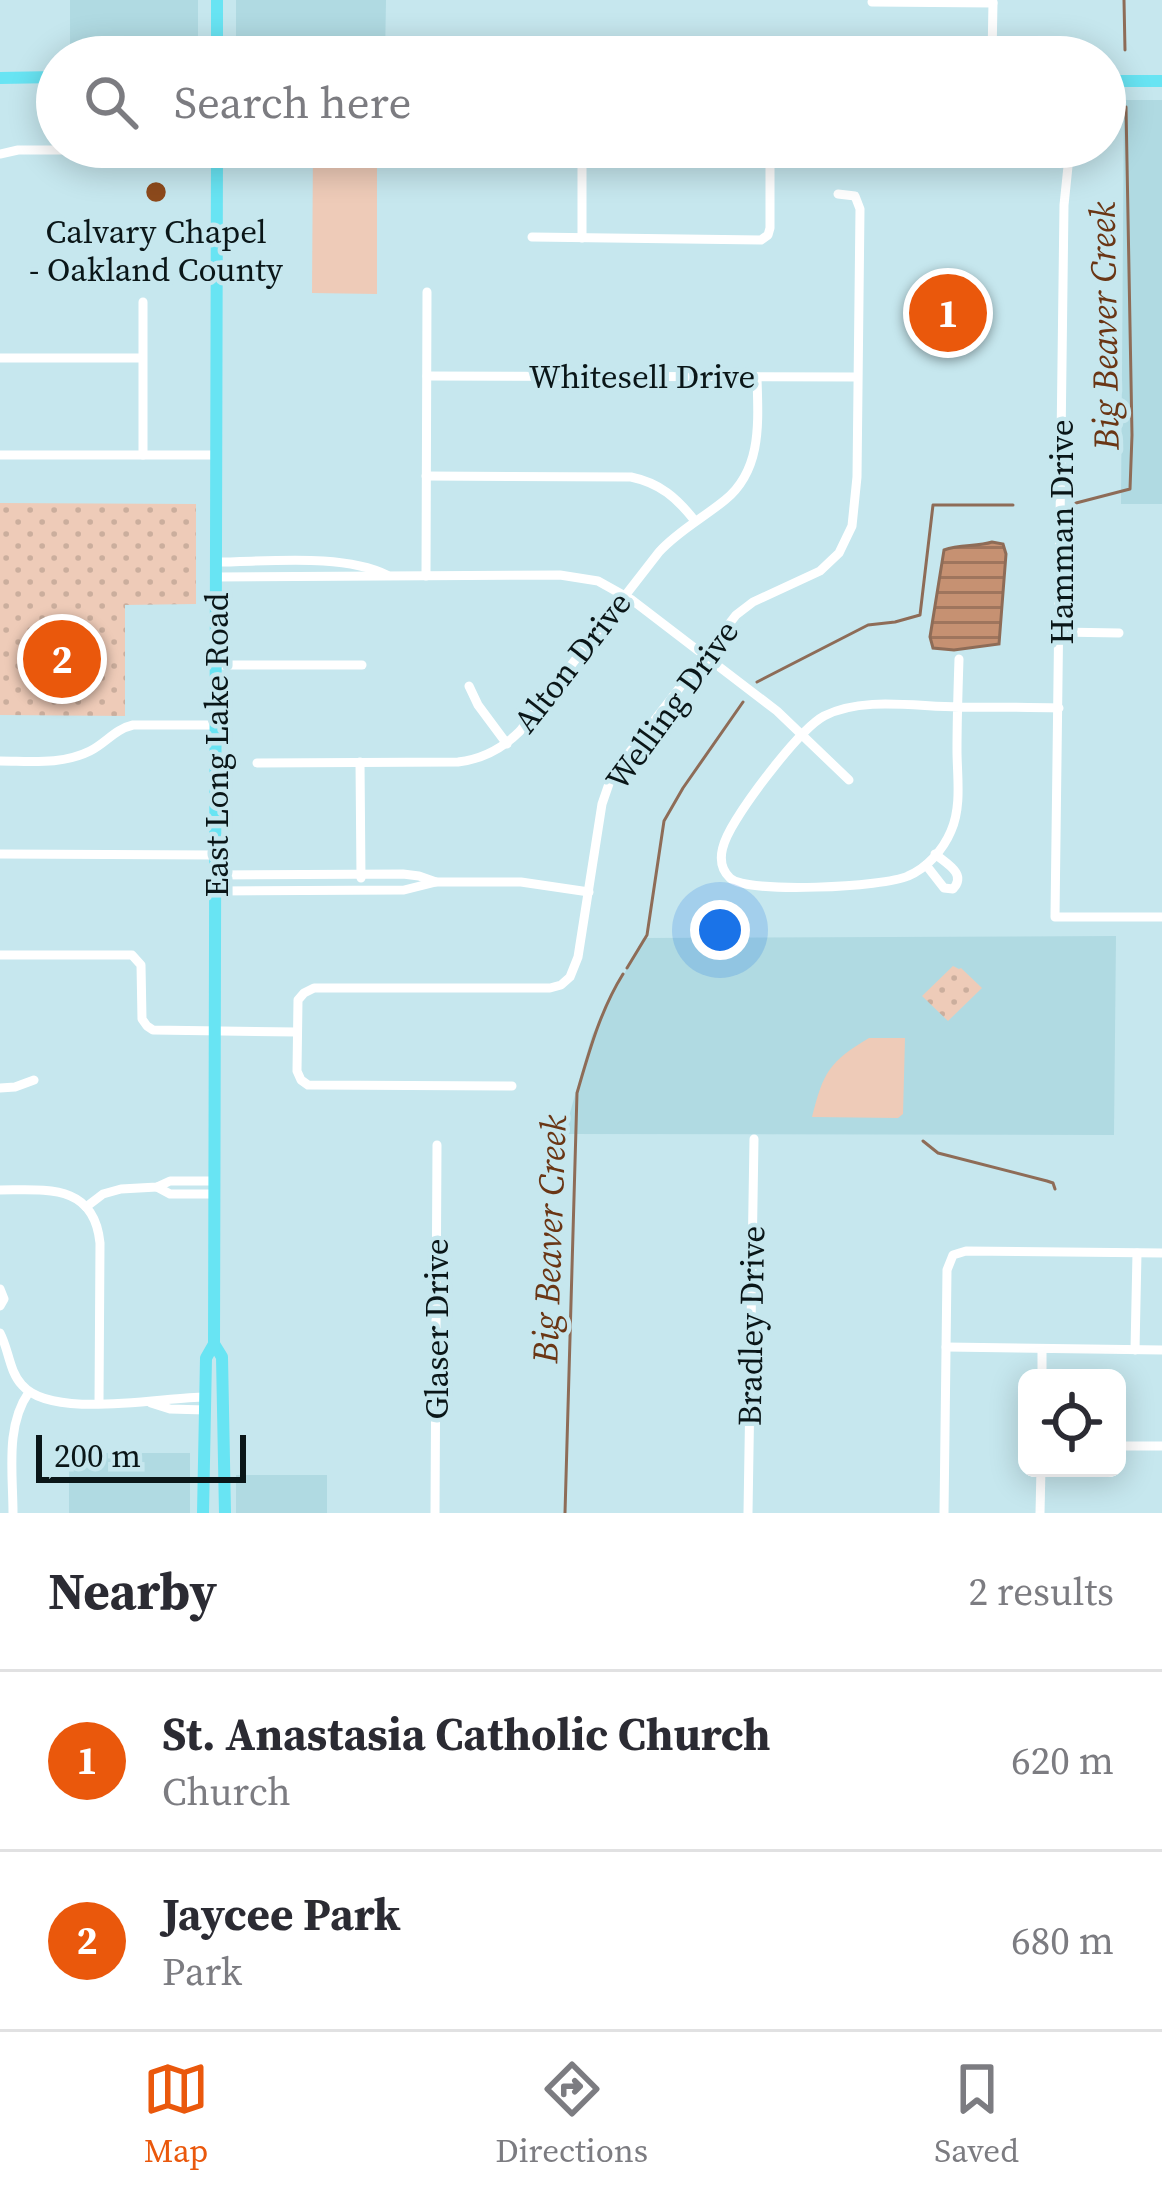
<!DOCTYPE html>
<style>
body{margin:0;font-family:"Source Serif 4",serif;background:#f2f2f3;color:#2b2b33}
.controls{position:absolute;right:36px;bottom:36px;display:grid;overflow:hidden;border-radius:18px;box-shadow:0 6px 30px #0003}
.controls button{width:108px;height:108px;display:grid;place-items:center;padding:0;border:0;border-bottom:3px solid #e1e1e2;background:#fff;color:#2b2b33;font:60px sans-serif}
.scale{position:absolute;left:36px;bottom:30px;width:210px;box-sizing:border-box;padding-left:12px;border:6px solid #0a1618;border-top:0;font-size:33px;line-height:42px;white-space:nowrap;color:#0a1618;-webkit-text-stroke:9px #c6e7ee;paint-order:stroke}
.you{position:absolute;left:720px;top:930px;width:42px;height:42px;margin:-30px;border:9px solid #fff;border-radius:50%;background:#1a73e8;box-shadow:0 0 0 18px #1a73e833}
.badge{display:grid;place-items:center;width:78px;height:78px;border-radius:50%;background:#ea580c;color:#fff;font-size:39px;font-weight:700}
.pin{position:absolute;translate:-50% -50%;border:6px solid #fff;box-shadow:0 3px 12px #0006}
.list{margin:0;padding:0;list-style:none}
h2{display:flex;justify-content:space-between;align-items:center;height:156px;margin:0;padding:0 48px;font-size:51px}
h2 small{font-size:39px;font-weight:400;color:#7c7c81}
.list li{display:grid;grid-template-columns:78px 1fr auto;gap:36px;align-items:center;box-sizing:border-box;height:180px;padding:0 48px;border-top:3px solid #e1e1e2}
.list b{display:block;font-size:45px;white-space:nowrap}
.list p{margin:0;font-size:39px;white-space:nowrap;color:#7c7c81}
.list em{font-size:39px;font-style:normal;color:#7c7c81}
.icon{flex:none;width:66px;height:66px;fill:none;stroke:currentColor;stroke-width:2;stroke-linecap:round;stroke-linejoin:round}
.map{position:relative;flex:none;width:1162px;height:1513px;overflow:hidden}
.search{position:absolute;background:#fff;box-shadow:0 6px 30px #0003;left:36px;right:36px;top:36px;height:132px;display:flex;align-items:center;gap:30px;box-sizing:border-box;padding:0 42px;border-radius:66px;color:#7c7c81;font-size:45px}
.sheet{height:516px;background:#fff}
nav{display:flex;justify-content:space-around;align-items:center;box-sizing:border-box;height:168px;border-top:3px solid #e1e1e2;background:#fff;font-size:33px;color:#7c7c81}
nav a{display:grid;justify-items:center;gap:6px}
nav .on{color:#ea580c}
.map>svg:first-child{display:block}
.built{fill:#b0dae2}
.green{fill:#eecbb8}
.park{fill:url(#park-dots)}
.water{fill:url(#water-rules);stroke:#8e6c57;stroke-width:3}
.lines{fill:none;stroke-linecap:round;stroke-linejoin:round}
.stream{stroke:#8e6c57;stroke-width:3}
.minor{stroke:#fff;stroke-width:9}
.major{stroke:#68e4f3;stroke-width:12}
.poi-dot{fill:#8d4a1c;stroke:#c6e7ee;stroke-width:4.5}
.labels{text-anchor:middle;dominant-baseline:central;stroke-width:9;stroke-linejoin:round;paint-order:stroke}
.poi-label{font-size:33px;fill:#0a1618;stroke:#c6e7ee}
.street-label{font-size:33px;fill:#0a1618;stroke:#c6e7ee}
.water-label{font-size:36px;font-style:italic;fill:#6a3615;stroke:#c6e7ee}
</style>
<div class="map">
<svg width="1162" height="1513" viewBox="0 0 1162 1513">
<defs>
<pattern id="park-dots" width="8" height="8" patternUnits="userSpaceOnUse" patternTransform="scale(3)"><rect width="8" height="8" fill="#eecbb8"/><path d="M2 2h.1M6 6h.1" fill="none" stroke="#cbae9d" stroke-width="1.8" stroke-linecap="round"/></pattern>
<pattern id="water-rules" width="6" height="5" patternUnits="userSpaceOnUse" patternTransform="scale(3)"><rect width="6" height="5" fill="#c69172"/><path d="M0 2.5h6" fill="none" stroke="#9f755d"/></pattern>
</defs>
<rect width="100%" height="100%" fill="#c6e7ee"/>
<g class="built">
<rect x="70" y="0" width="128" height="57"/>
<path d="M236 0H386L385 57H236Z"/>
<path d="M1124 100H1162V504H1121Z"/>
<path d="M1116 936 1114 1135 564 1134 592 1035 643 938Z"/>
<rect x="69" y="1453" width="121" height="60"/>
<rect x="236" y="1475" width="91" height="38"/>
</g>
<g class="green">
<path d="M313 147H377V294L312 293Z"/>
<path d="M869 1038H905L903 1114 898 1118 812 1117C823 1072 830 1061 869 1038Z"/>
</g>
<g class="park">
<path d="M0 503 196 504V604L125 605V716L0 715Z"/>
<path d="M953 966 959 969 961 968 982 988 948 1021 922 996Z"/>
</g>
<path class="water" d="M992 542 1003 544 1006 554 999 644 954 650 933 648 930 637 944 550C960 544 977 547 992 542Z"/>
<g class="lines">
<g class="stream">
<path d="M1124 0 1125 50"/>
<path d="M1076 503 1130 489 1132 435 1126 107"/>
<path d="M757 682 868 625 895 622 920 615 933 505H1013"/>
<path d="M627 968 647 935 664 821 683 788 743 702"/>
<path d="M923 1141 938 1153 1047 1181 1053 1183 1055 1189"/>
<path d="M565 1513 577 1093C589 1052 600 1011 623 974"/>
</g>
<g class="minor">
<path d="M872 2 993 3"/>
<path d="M992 57 993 2"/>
<path d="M1070 147 1064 205 1055 917H1162"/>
<path d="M0 154 18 150H71V147"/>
<path d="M532 237 761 240 768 235 770 228V147"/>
<path d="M582 238V147"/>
<path d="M143 302V455"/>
<path d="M0 358H142"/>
<path d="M427 376 857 377"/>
<path d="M0 455H217"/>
<path d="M426 476 631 477C660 483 677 498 695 521"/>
<path d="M216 562C267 562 342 553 387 575"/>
<path d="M426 576 427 292"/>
<path d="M216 577 560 575 598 581 632 600 777 711 849 780"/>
<path d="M1060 632 1119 633"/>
<path d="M959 659C958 689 957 719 957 750 957 776 962 806 951 831 943 850 927 868 908 876 885 887 747 894 730 878 712 861 726 836 736 820 752 794 800 729 824 716 863 696 917 707 959 707 992 707 1026 707 1059 708"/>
<path d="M216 665H362"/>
<path d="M469 686 478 705 507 744"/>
<path d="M0 761C30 761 62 765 90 751 106 743 115 729 133 725H216"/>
<path d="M360 762 361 878"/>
<path d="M257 763 458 762C483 759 502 749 520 731L659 552C678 531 703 518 725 500 763 469 758 420 757 377"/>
<path d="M0 854 216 855"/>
<path d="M926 865 944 888 953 889C967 874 947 864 935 854"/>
<path d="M215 875 403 874 419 876 436 882"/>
<path d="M215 891 404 890 436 882H521L589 892"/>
<path d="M0 955H132L141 965 142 1019 147 1026 153 1030 297 1032"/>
<path d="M512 1086 308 1085 301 1080 297 1071 298 1000 304 993 314 988H550L561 985 570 977 578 957 602 804 612 775 736 615 753 602 820 571 839 553 852 526 857 477 860 209 855 196 838 194"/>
<path d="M0 1088 15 1087 34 1080"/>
<path d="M157 1187 170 1194H215"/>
<path d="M0 1190C46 1190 94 1183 100 1243L99 1403"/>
<path d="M86 1207 103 1194 121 1189 157 1187 170 1181H215"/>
<path d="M0 1289 4 1299 0 1306"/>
<path d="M0 1333C9 1350 9 1371 22 1385 52 1420 162 1397 205 1397"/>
<path d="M946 1347 1162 1350"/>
<path d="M1135 1350 1137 1253"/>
<path d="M1042 1378V1349"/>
<path d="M151 1403 170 1409 205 1410"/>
<path d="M1117 1446H1162"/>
<path d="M13 1513C13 1473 5 1426 29 1392"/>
<path d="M435 1513 437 1145"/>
<path d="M748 1513 754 1139"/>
<path d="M944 1513 947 1270 953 1255 966 1251 1162 1253"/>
<path d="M1040 1513 1041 1468"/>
</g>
<g class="major">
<path d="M217 57V0"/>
<path d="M0 78 57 77"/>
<path d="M1105 81H1162"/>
<path d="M214 1344 222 1357 225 1513"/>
<path d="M203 1513 206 1358 214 1344 217 147"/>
</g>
</g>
<circle class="poi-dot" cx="156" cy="192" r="12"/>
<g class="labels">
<g class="poi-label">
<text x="156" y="231">Calvary Chapel<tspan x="156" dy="38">- Oakland County</tspan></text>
</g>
<g class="street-label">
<text x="642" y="376">Whitesell Drive</text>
<text transform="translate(1061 532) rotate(-90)">Hamman Drive</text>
<text transform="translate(572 662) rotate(-52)">Alton Drive</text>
<text transform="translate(672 705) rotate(-54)">Welling Drive</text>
<text transform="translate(216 745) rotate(-90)">East Long Lake Road</text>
<text transform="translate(751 1326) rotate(-89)">Bradley Drive</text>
<text transform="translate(436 1329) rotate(-90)">Glaser Drive</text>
</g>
<g class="water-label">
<text transform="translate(1104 326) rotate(-91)">Big Beaver Creek</text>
<text transform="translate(549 1239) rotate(-88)">Big Beaver Creek</text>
</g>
</g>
</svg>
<div class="controls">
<button><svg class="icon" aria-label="locate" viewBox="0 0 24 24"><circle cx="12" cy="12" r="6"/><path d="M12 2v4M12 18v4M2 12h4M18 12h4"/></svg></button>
</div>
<div class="scale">200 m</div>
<div class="you"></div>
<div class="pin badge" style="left:948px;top:313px">1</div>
<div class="pin badge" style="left:62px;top:659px">2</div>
<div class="search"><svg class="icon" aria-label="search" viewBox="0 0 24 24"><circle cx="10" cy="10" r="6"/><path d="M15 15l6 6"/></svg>Search here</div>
</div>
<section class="sheet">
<h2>Nearby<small>2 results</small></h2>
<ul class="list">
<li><span class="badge">1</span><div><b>St. Anastasia Catholic Church</b><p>Church</p></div><em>620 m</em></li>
<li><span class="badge">2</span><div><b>Jaycee Park</b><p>Park</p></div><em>680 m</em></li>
</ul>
</section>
<nav>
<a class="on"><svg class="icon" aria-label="map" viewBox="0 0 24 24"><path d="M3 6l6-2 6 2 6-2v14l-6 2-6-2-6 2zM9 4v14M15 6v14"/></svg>Map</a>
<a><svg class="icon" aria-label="directions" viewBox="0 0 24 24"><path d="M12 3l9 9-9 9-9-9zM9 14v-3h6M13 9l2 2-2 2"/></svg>Directions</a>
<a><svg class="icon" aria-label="saved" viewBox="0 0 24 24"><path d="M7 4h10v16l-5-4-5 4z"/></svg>Saved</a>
</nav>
